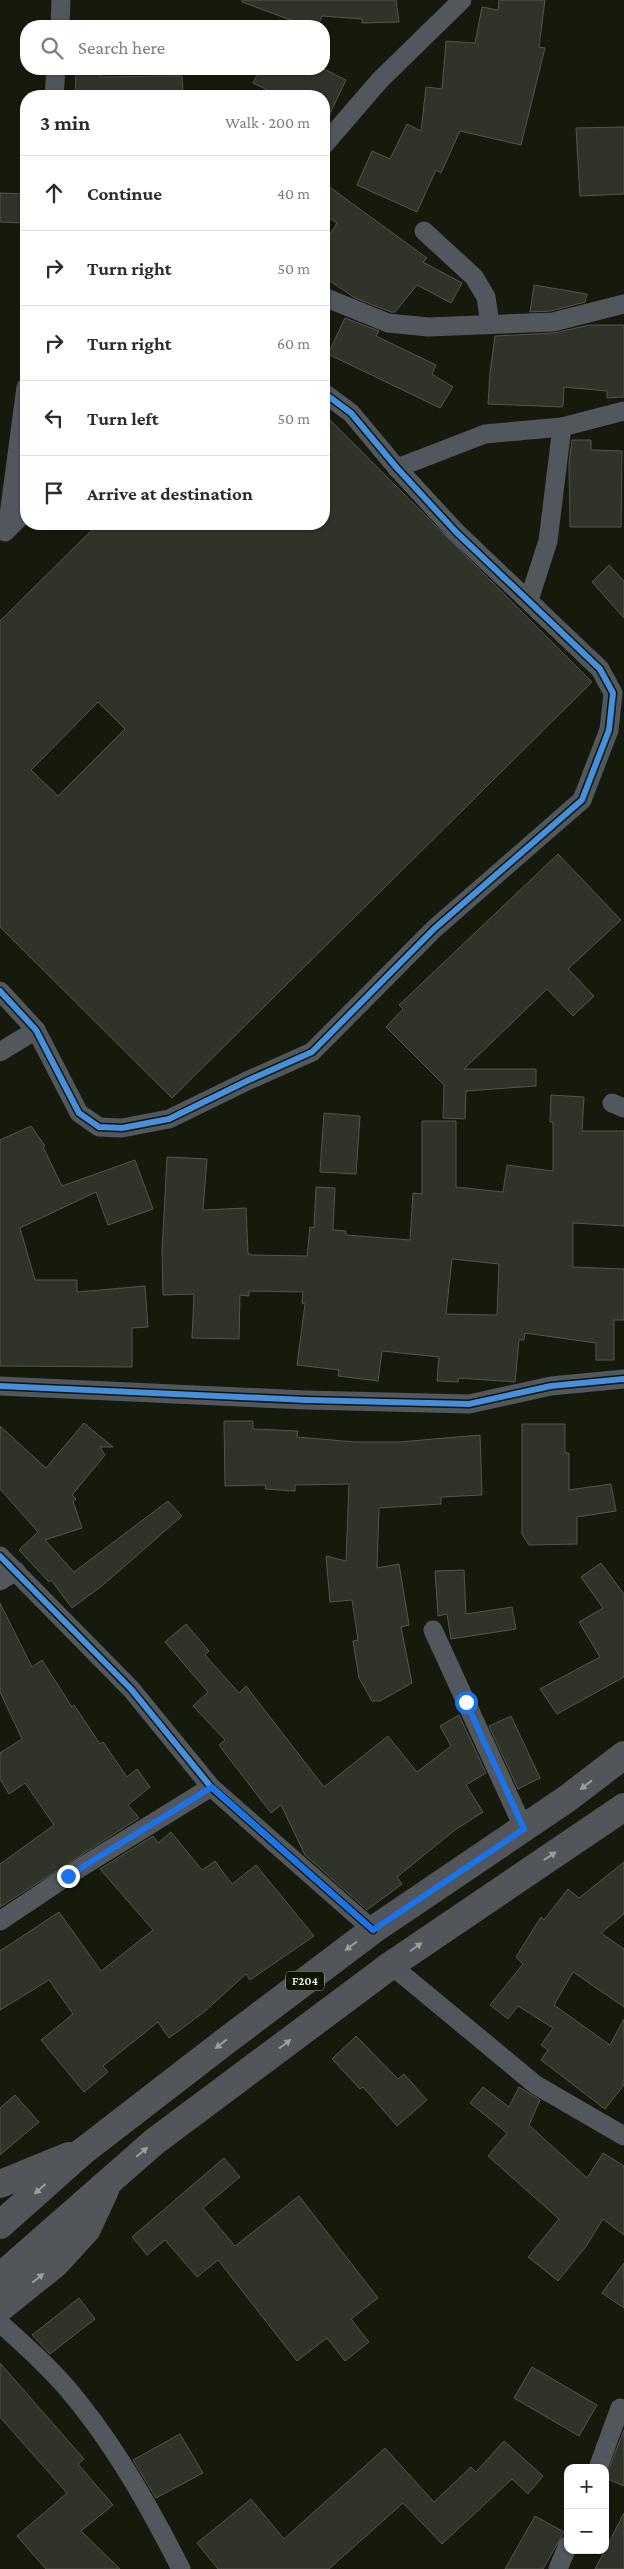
<!DOCTYPE html>
<meta charset="utf-8">
<style>
body{margin:0;font-family:"Crimson Pro",serif;background:#f2f2f3;color:#2b2b33}
.controls{position:absolute;right:15px;bottom:15px;display:grid;overflow:hidden;border-radius:10px;box-shadow:0 1px 4px #0004}
.controls button{width:45px;height:45px;display:grid;place-items:center;padding:0;border:0;border-bottom:1px solid #e1e1e2;background:#fff;color:#2b2b33;font:25px sans-serif}
.stop{position:absolute;width:15px;height:15px;margin:-11px;border:4px solid #1a73e8;border-radius:50%;background:#fff}
.stop.end{background:#1a73e8;border-color:#fff;box-shadow:0 1px 5px #0008}
.list{margin:0;padding:0;list-style:none}
h2{display:flex;justify-content:space-between;align-items:center;height:65px;margin:0;padding:0 20px;font-size:21px}
h2 small{font-size:16px;font-weight:400;color:#7c7c81}
.list li{display:grid;grid-template-columns:32px 1fr auto;gap:15px;align-items:center;box-sizing:border-box;height:75px;padding:0 20px;border-top:1px solid #e1e1e2}
.list b{display:block;font-size:19px;white-space:nowrap}
.list em{font-size:16px;font-style:normal;color:#7c7c81}
.icon{flex:none;width:28px;height:28px;fill:none;stroke:currentColor;stroke-width:2;stroke-linecap:round;stroke-linejoin:round}
.map{position:relative;flex:none;width:624px;height:2569px;overflow:hidden}
.search{position:absolute;background:#fff;box-shadow:0 1px 4px #0004;left:20px;top:20px;width:310px;height:55px;display:flex;align-items:center;gap:12px;box-sizing:border-box;padding:0 18px;border-radius:20px;color:#7c7c81;font-size:19px}
.panel{position:absolute;background:#fff;box-shadow:0 1px 4px #0004;left:20px;top:90px;width:310px;height:440px;border-radius:20px}
.map>svg:first-child{display:block}
.building{fill:#303329;stroke:#52564b;fill-rule:evenodd}
.lines{fill:none;stroke-linecap:round;stroke-linejoin:round}
.minor{stroke:#52565d;stroke-width:19}
.primary{stroke:#52565a;stroke-width:28}
.cycleway-casing{stroke:#0e1602;stroke-width:9}
.cycleway{stroke:#468fdf;stroke-width:6}
.oneway{fill:#9a9f9a}
.route{stroke:#1a73e8;stroke-width:6}
.labels{text-anchor:middle;dominant-baseline:central;stroke-width:4;stroke-linejoin:round;paint-order:stroke}
.shield{fill:#0e1602;stroke:#a2a999;stroke-width:1}
.shield-label{font-size:12px;font-weight:bold;fill:#e2e8da}
</style>
<div class="map">
<svg width="624" height="2569" viewBox="0 0 624 2569">
<rect width="100%" height="100%" fill="#161a0d"/>
<g class="building">
<path d="M242 0H396L399 22 362 23V19L322 16 318 26H307L242 2Z"/>
<path d="M499 0H545L539 47 545 48 521 145 460 131 441 173 436 170 417 212 357 185 372 151 390 159 407 124 421 131 426 87 442 89 446 41 475 43 482 7 498 10Z"/>
<path d="M260 69H324L346 80 324 126V96H280L253 83Z"/>
<path d="M76 72 101 73V77L182 76 183 96H75Z"/>
<path d="M624 127V194L580 196 576 128Z"/>
<path d="M324 183 427 258 423 262 462 283 451 303 417 285 395 312H391L355 298 324 277V244L337 223 324 214Z"/>
<path d="M0 193 25 194 23 223 0 222Z"/>
<path d="M534 285 587 294 585 302 551 311 530 312Z"/>
<path d="M345 318 379 331 376 336 436 365 432 374 453 387 440 408 328 354Z"/>
<path d="M589 325H624V397L607 398V391L564 387 563 407 488 404 490 372 495 336 554 333Z"/>
<path d="M324 414 592 682 172 1098 0 927V621L98 524H324ZM98 702 125 729 58 796 31 770Z"/>
<path d="M572 440H591V450L622 451 621 527H570L569 464Z"/>
<path d="M609 565 624 581V618L592 582Z"/>
<path d="M558 854 621 920 568 969 594 996 573 1016 547 989 464 1069H536V1086L466 1091 465 1119 443 1118 444 1085 386 1027 403 1009 399 1005Z"/>
<path d="M551 1095 584 1097 582 1131H624V1226L573 1223V1267L624 1269V1320H614V1360H596V1343L525 1333 524 1340H519L515 1382 459 1378 458 1382 437 1381 439 1357 382 1351 378 1381 338 1376 339 1370 297 1365 305 1304 302 1303 303 1292 249 1291V1296L240 1295 239 1339 192 1338 194 1294 163 1295 162 1252 167 1157 207 1159 203 1210 246 1208 248 1253 251 1255 307 1256 310 1227 314 1228 316 1187 335 1188 333 1230 346 1231V1235L410 1240 413 1193 422 1194V1121H456V1187L503 1192 507 1165 553 1171V1122H550ZM452 1259 499 1264 497 1315 446 1314Z"/>
<path d="M324 1113 360 1116 356 1174 320 1172Z"/>
<path d="M31 1126 45 1146 43 1147 62 1186 135 1160 153 1209 108 1225 96 1192 20 1228 35 1280H77V1292L145 1286 148 1327 132 1328V1367L0 1366V1140Z"/>
<path d="M224 1421H253V1429L298 1431 297 1437 355 1442H399L480 1435 482 1495 441 1497V1504L379 1508 377 1568 399 1564 409 1625 401 1627 412 1683 380 1701H372L359 1678 353 1641 358 1640 352 1600 330 1602 326 1556 346 1561 349 1484 295 1485V1491L265 1489 266 1485 225 1486Z"/>
<path d="M84 1423 113 1447H100L105 1455 72 1495 76 1499 73 1501 82 1528 45 1540 74 1572 168 1501 182 1516 103 1585 72 1608 51 1580 49 1582 19 1550 38 1532 0 1489V1426L46 1468Z"/>
<path d="M522 1424H565V1453H569V1490L611 1484 616 1511 577 1517V1544L529 1545 522 1534Z"/>
<path d="M601 1563 624 1594V1677L557 1714 540 1689 600 1657 579 1622 603 1608 581 1577Z"/>
<path d="M464 1570 466 1614 512 1607 516 1629 451 1639 447 1614 438 1616 435 1571Z"/>
<path d="M0 1603 32 1667 42 1660 72 1707 74 1705 100 1744 103 1742 127 1777 137 1769 150 1787 128 1805 139 1818 0 1907V1864L54 1825 25 1783 9 1794 0 1779V1753L22 1739 0 1692Z"/>
<path d="M186 1624 209 1651 205 1655 239 1693 246 1686 324 1787 388 1736 417 1772 451 1746 440 1726 459 1715 486 1773 466 1785 483 1812 455 1830 397 1877 402 1884 367 1910 305 1855 281 1805 271 1813 219 1745 225 1740 193 1706 208 1692 165 1642Z"/>
<path d="M511 1716 540 1778 518 1789 489 1726Z"/>
<path d="M171 1832 202 1870 215 1861 232 1884 256 1865 314 1936 250 1980 246 1974 204 2012 169 2038 158 2022 103 2066 108 2072 84 2092 41 2040 73 2014 49 1980 0 2010V1951L59 1912 101 1971 153 1930 100 1869 153 1836 158 1843Z"/>
<path d="M624 1862V1914L601 1933 624 1949V2007L573 1972 554 2005 610 2045 624 2019V2085L605 2109 541 2060 548 2050 541 2045 553 2028 518 2006 508 2019 490 2005 523 1964 516 1957 541 1917 544 1920 568 1889 579 1898Z"/>
<path d="M356 2036 398 2079 404 2074 427 2100 397 2126 363 2087 360 2089 332 2059Z"/>
<path d="M483 2087 509 2107 519 2087 540 2100 529 2125 587 2178 603 2153 624 2166V2235L603 2219 587 2245 558 2281 528 2257 559 2219 488 2156 507 2133 470 2103Z"/>
<path d="M15 2095 39 2122 0 2155V2108Z"/>
<path d="M224 2158 240 2177 203 2208 235 2246 299 2196 378 2298 351 2319 369 2342 345 2361 327 2338 297 2361 218 2260 197 2277 165 2240 147 2255 132 2237Z"/>
<path d="M624 2263V2308L602 2293Z"/>
<path d="M79 2298 95 2319 50 2354 32 2335Z"/>
<path d="M0 2363 84 2459 78 2464 113 2505 81 2531 120 2569H46L17 2536 67 2493 0 2417Z"/>
<path d="M532 2367 597 2405 579 2436 514 2398Z"/>
<path d="M624 2430V2486L605 2478Z"/>
<path d="M180 2434 203 2473 156 2498 133 2460Z"/>
<path d="M504 2441 543 2476 528 2494 512 2479 442 2544 403 2503 329 2569H218L197 2543 251 2499 284 2539 385 2448 434 2502 471 2467 476 2472Z"/>
<path d="M624 2513V2569H595L605 2550Z"/>
<path d="M535 2516 564 2532 543 2569H505Z"/>
</g>
<g class="lines">
<g class="minor">
<path d="M60 26 61 0"/>
<path d="M54 96 56 69"/>
<path d="M324 145 380 80 462 0"/>
<path d="M424 231 474 277 486 297 490 324"/>
<path d="M324 297 388 323 428 327 553 322 624 304"/>
<path d="M397 468 485 434 562 427 624 411"/>
<path d="M7 530 26 387"/>
<path d="M5 532 26 511"/>
<path d="M529 600 548 541 562 427"/>
<path d="M0 991 36 1030 79 1113 99 1127 122 1128 169 1119 249 1080 312 1052 434 929 582 800 609 730 613 693 600 669 456 532 397 468 351 413 324 393"/>
<path d="M0 1052 36 1030"/>
<path d="M612 1103 624 1108"/>
<path d="M0 1386 306 1400 469 1404 551 1386 624 1379"/>
<path d="M0 1556 131 1689 211 1787 373 1930"/>
<path d="M0 1581 16 1571"/>
<path d="M433 1630 524 1829"/>
<path d="M0 1921 67 1876 211 1787"/>
<path d="M391 1965 536 2085 624 2136"/>
<path d="M0 2323C28 2348 57 2374 80 2404 120 2454 152 2512 181 2569"/>
<path d="M598 2468 620 2408"/>
<path d="M558 2569 568 2545"/>
</g>
<g class="primary">
<path d="M0 2184 69 2156"/>
<path d="M0 2225 82 2152 231 2037 373 1930 568 1798 624 1755"/>
<path d="M0 2277 154 2142 391 1965 624 1807"/>
<path d="M0 2308 55 2264 87 2229 105 2190"/>
</g>
<defs>
<g id="cycleway">
<path d="M0 991 36 1030 79 1113 99 1127 122 1128 169 1119 249 1080 312 1052 434 929 582 800 609 730 613 693 600 669 456 532 397 468 351 413 324 393"/>
<path d="M0 1386 306 1400 469 1404 551 1386 624 1379"/>
<path d="M0 1556 131 1689 211 1787 373 1930"/>
</g>
</defs>
<use href="#cycleway" class="cycleway-casing"/>
<use href="#cycleway" class="cycleway"/>
</g>
<defs><path id="oneway-solid" d="M-6-.8H1V-3.2L6.5 0L1 3.2V.8H-6Z" transform="scale(1.25)"/></defs>
<g class="oneway">
<use href="#oneway-solid" transform="translate(586 1785) rotate(142)"/>
<use href="#oneway-solid" transform="translate(550 1856) rotate(-34)"/>
<use href="#oneway-solid" transform="translate(351 1946) rotate(143)"/>
<use href="#oneway-solid" transform="translate(416 1947) rotate(-35)"/>
<use href="#oneway-solid" transform="translate(221 2044) rotate(142)"/>
<use href="#oneway-solid" transform="translate(285 2044) rotate(-37)"/>
<use href="#oneway-solid" transform="translate(142 2152) rotate(-40)"/>
<use href="#oneway-solid" transform="translate(40 2189) rotate(138)"/>
<use href="#oneway-solid" transform="translate(38 2278) rotate(-39)"/>
</g>
<g class="lines">
<path class="route" d="M68 1876 212 1787 373 1930 524 1829 466 1702"/>
</g>
<g class="labels">
<rect class="shield" x="286" y="1971.5" width="38" height="19" rx="4"/>
<g class="shield-label">
<text x="305" y="1981">F204</text>
</g>
</g>
</svg>
<div class="controls">
<button>+</button>
<button>−</button>
</div>
<div class="stop" style="left:466px;top:1702px"></div>
<div class="stop end" style="left:68px;top:1876px"></div>
<div class="search"><svg class="icon" aria-label="search" viewBox="0 0 24 24"><circle cx="10" cy="10" r="6"/><path d="M15 15l6 6"/></svg>Search here</div>
<section class="panel">
<h2>3 min<small>Walk · 200 m</small></h2>
<ul class="list">
<li><svg class="icon" aria-label="ahead" viewBox="0 0 24 24"><path d="M12 20V5M6 11l6-6 6 6"/></svg><div><b>Continue</b></div><em>40 m</em></li>
<li><svg class="icon" aria-label="right" viewBox="0 0 24 24"><path d="M7 20v-9h11M14 6l5 5-5 5"/></svg><div><b>Turn right</b></div><em>50 m</em></li>
<li><svg class="icon" aria-label="right" viewBox="0 0 24 24"><path d="M7 20v-9h11M14 6l5 5-5 5"/></svg><div><b>Turn right</b></div><em>60 m</em></li>
<li><svg class="icon" aria-label="left" viewBox="0 0 24 24"><path d="M17 20v-9H6M10 6l-5 5 5 5"/></svg><div><b>Turn left</b></div><em>50 m</em></li>
<li><svg class="icon" aria-label="arrive" viewBox="0 0 24 24"><path d="M6 21V4h12l-3 4 3 4H6"/></svg><div><b>Arrive at destination</b></div></li>
</ul>
</section>
</div>
